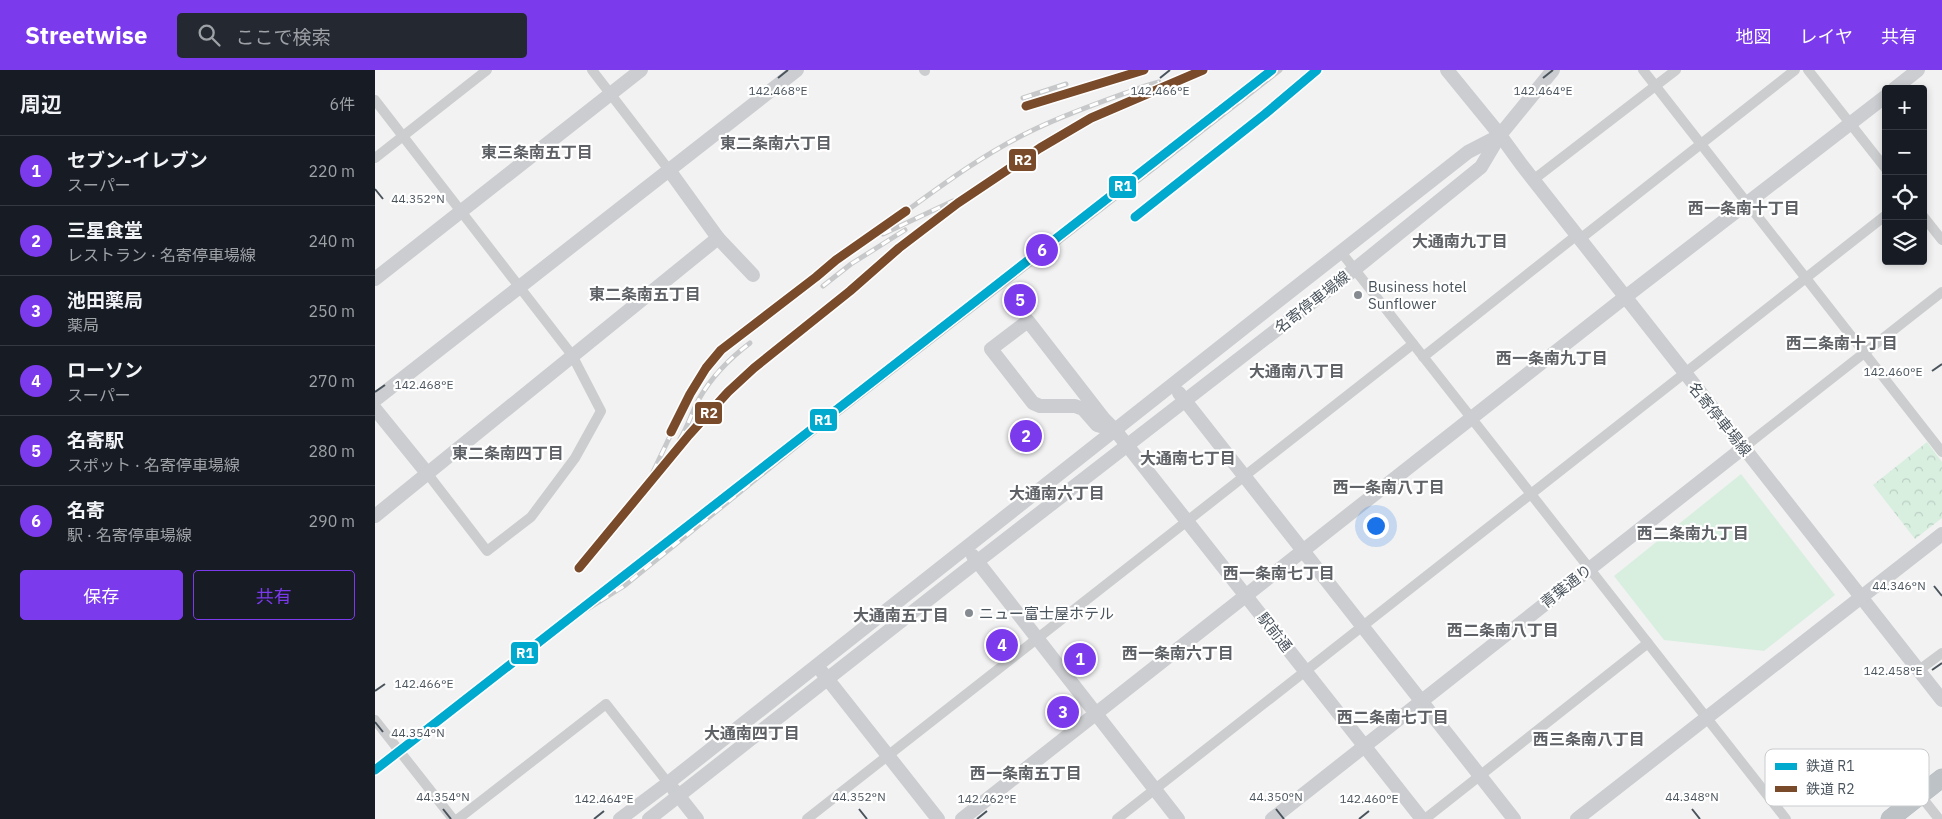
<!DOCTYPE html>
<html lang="ja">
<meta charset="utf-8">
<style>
body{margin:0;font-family:"IBM Plex Sans","Noto Sans JP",sans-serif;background:#242831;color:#f1f3f6}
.controls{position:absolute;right:15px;top:15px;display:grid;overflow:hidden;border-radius:5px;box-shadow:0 2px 8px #0003}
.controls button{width:45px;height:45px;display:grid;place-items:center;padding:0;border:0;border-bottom:1px solid #363941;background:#171b24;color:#f1f3f6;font:25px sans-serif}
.you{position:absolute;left:1000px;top:455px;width:18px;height:18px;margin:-12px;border:4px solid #fff;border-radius:50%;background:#1a73e8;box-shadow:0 0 0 8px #1a73e833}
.badge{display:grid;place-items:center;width:32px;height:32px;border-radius:50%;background:#7c3aed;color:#fff;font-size:16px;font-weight:700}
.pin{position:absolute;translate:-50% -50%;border:2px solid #fff;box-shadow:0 1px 5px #0006}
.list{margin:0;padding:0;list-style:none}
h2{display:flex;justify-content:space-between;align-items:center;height:65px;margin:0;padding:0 20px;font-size:21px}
h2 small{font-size:16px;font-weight:400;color:#9ea1a6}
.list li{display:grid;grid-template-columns:32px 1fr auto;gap:15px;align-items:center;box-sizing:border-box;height:70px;padding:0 20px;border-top:1px solid #363941}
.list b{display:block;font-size:19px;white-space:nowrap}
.list p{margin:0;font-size:16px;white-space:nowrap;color:#9ea1a6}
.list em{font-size:16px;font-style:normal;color:#9ea1a6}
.actions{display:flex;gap:10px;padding:15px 20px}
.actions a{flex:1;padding:11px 0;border:1px solid #7c3aed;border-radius:5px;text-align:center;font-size:18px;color:#7c3aed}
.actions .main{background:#7c3aed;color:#fff}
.icon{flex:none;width:28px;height:28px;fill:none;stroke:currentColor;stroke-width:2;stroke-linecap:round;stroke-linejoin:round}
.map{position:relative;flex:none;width:1567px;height:749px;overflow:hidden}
header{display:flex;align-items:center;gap:30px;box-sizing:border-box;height:70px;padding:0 25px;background:#7c3aed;color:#fff}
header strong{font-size:24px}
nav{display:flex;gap:28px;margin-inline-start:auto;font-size:18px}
.search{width:350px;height:45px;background:#242831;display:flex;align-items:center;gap:12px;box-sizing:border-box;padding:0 18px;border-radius:5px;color:#9ea1a6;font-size:19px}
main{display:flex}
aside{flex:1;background:#171b24}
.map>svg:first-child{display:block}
.grass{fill:#d8efe0}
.park{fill:url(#park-crowns)}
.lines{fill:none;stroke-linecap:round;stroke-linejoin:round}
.highway-casing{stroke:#b7bcc0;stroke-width:19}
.street{stroke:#cccdcf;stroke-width:10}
.secondary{stroke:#cbcdd0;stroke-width:14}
.highway{stroke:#bdc2c6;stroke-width:18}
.rail-casing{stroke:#c7c8c9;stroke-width:5}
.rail{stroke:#fff;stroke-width:3;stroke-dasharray:9;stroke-linecap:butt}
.rail-1-casing{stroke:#fff;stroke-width:12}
.rail-2-casing{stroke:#fff;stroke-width:12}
.rail-1{stroke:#00a9ce;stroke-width:9}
.rail-2{stroke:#7a4b2a;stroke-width:9}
.ticks{fill:none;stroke:#4a545d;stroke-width:2}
.poi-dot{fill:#858b91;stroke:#fff;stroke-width:2}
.labels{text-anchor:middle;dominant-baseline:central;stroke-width:4.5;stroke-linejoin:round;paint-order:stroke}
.poi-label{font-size:15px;fill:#4a545d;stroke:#fff;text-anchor:start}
.street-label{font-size:15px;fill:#4a545d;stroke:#fff}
.neighbourhood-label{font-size:16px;font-weight:bold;fill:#5e6165;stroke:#fff}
.key{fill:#fff;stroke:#c9ccce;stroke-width:1}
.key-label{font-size:14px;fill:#4a545d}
.ticks-label{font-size:12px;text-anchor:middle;fill:#4a545d;stroke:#fff;stroke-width:4.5;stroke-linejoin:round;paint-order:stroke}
.line-badge{stroke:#fff;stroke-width:2}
.badge-label{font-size:14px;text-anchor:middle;font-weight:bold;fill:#fff}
</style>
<header>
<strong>Streetwise</strong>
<div class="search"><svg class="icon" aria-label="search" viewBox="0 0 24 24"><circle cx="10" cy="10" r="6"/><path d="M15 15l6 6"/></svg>ここで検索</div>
<nav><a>地図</a><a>レイヤ</a><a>共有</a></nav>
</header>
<main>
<aside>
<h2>周辺<small>6件</small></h2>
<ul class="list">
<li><span class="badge">1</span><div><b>セブン-イレブン</b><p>スーパー</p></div><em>220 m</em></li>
<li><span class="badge">2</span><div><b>三星食堂</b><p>レストラン · 名寄停車場線</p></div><em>240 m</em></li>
<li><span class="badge">3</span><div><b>池田薬局</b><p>薬局</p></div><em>250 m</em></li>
<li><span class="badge">4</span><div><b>ローソン</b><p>スーパー</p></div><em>270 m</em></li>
<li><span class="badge">5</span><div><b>名寄駅</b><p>スポット · 名寄停車場線</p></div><em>280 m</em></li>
<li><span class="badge">6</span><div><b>名寄</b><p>駅 · 名寄停車場線</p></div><em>290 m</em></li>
</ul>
<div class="actions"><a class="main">保存</a><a>共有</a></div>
</aside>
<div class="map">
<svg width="1567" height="749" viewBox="0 0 1567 749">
<defs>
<pattern id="park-crowns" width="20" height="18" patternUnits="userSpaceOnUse" patternTransform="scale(1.25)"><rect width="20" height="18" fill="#d8efe0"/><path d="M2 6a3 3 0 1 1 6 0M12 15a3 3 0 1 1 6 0" fill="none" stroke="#bbcfc3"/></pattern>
</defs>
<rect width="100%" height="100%" fill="#f2f2f2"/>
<path class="grass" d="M1366 404 1460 525 1389 581 1289 570 1239 506Z"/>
<path class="park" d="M1552 372 1567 392V448L1540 469 1498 415Z"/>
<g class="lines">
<defs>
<path id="highway" d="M1515 749 1567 708"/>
</defs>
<use href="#highway" class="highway-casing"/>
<g class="street">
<path d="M217 0 294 100"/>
<path d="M549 0 550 1"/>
<path d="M1268 0 1567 382"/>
<path d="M1433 0 1511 99"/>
<path d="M0 30 197 285 226 341 200 388 156 447 112 481 52 403"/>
<path d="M0 88 112 0"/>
<path d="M1158 110 1301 0"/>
<path d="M1548 146 1567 170"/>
<path d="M1205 169 1420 0"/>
<path d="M966 182 1411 749"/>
<path d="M1048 287 1202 165"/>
<path d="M1368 378 1567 222"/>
<path d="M1544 600 1567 583"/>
<path d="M0 650 78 749"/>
<path d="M1545 725 1564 749"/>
<path d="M83 749 231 634 293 713"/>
<path d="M432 749 1038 274"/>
<path d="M742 749 1511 145"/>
<path d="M1050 749 1273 573"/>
</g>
<g class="secondary">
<path d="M1072 0 1125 65 1146 94 1567 630"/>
<path d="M1519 19 1543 0"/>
<path d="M294 100 343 168 378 205"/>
<path d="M0 209 266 0"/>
<path d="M804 323 1139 749"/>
<path d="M0 330 422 0"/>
<path d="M0 339 52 403"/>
<path d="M740 360 722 355 708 339 700 336H665L658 333 616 279 653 251 729 349 740 360 1047 749"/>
<path d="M0 446 343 168"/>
<path d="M598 486 803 749"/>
<path d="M447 602 563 749"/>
<path d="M299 720 322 749"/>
<path d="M245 749 293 713C558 501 826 292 1093 82L1124 66"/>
<path d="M274 749 586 504 980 199 1106 97 1125 65 1178 0"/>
<path d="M587 749 1240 235 1511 26"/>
<path d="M897 749 1368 378"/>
<path d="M1202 749 1567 464"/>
</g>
<use href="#highway" class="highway"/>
<defs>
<g id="rail">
<path d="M648 28 691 14"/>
<path d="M651 36 693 23"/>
<path d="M796 117 890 44 942 0"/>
<path d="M508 164 578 131"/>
<path d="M441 207C469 183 500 164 530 142 570 113 609 84 654 62 690 44 729 31 767 17L784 12"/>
<path d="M448 216 476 194 530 160"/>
<path d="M305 369C313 356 317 342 324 329 337 306 354 289 375 273"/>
<path d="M278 402 315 324 331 298 346 280 367 263"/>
<path d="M204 498 314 365 353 322 379 298 475 221 524 178 583 133 665 78 716 48 828 0"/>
<path d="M195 550 249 516 433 367 905 0"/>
</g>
</defs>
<use href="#rail" class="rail-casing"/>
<use href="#rail" class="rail"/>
<defs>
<g id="rail-1">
<path d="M760 147 890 44 942 0"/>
<path d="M0 700 897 0"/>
</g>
<g id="rail-2">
<path d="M651 36 769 0"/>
<path d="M296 362 315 324 331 298 346 280 441 207 461 190 531 141"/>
<path d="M204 498 314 365 353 322 379 298 475 221 524 178 583 133 665 78 716 48 828 0"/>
</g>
</defs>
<use href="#rail-1" class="rail-1-casing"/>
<use href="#rail-2" class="rail-2-casing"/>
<use href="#rail-1" class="rail-1"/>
<use href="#rail-2" class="rail-2"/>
</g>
<path class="ticks" d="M403 8 413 0M785 8 795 0M1168 8 1178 0M0 119 8 129M1557 301 1567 294M0 322 10 315M1559 516 1567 526M1557 600 1567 593M0 621 10 614M0 652 8 662M68 739 76 749M484 739 492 749M901 739 909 749M1317 739 1325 749M219 749 229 741M602 749 612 741M984 749 994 741"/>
<g class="poi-dot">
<circle cx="983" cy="225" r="5"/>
<circle cx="594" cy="543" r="5"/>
</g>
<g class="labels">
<g class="poi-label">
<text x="993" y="216">Business hotel<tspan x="993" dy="17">Sunflower</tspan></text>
<text x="604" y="543">ニュー富士屋ホテル</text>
</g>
<g class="street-label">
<text transform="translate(937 232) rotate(-38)">名寄停車場線</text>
<text transform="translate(1345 349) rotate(51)">名寄停車場線</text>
<text transform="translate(1191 516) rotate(-38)">青葉通り</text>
<text transform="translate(900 562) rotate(52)">駅前通</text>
</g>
<g class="neighbourhood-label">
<text x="401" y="73">東二条南六丁目</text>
<text x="162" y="82">東三条南五丁目</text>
<text x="1369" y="138">西一条南十丁目</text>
<text x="1085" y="171">大通南九丁目</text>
<text x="270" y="224">東二条南五丁目</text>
<text x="1467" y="273">西二条南十丁目</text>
<text x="1177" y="288">西一条南九丁目</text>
<text x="922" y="301">大通南八丁目</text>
<text x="133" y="383">東二条南四丁目</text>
<text x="813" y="388">大通南七丁目</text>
<text x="1014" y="417">西一条南八丁目</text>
<text x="682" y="423">大通南六丁目</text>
<text x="1318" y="463">西二条南九丁目</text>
<text x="904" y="503">西一条南七丁目</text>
<text x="526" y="545">大通南五丁目</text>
<text x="1128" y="560">西二条南八丁目</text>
<text x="803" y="583">西一条南六丁目</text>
<text x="1018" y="647">西二条南七丁目</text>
<text x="377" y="663">大通南四丁目</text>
<text x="1214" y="669">西三条南八丁目</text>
<text x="651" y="703">西一条南五丁目</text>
</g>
</g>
<rect x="1390" y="679" width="164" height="57" rx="8" class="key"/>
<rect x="1400" y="693" width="22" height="7" fill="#00a9ce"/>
<rect x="1400" y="716" width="22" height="6" fill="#7a4b2a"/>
<g class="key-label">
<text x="1431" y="701">鉄道 R1</text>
<text x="1431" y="724">鉄道 R2</text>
</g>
<g class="ticks-label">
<text x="403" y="25">142.468°E</text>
<text x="785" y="25">142.466°E</text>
<text x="1168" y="25">142.464°E</text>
<text x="43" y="133">44.352°N</text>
<text x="1518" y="306">142.460°E</text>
<text x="49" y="319">142.468°E</text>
<text x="1524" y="520">44.346°N</text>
<text x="1518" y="605">142.458°E</text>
<text x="49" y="618">142.466°E</text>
<text x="43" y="667">44.354°N</text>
<text x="68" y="731">44.354°N</text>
<text x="484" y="731">44.352°N</text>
<text x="901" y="731">44.350°N</text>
<text x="1317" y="731">44.348°N</text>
<text x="229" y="733">142.464°E</text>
<text x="612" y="733">142.462°E</text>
<text x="994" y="733">142.460°E</text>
</g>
<g class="line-badge">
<rect x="633" y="78" width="29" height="24" rx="5" fill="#7a4b2a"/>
<rect x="733" y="105" width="29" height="24" rx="5" fill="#00a9ce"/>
<rect x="319" y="331" width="29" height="24" rx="5" fill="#7a4b2a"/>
<rect x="434" y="338" width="29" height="24" rx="5" fill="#00a9ce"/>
<rect x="135" y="571" width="29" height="24" rx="5" fill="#00a9ce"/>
</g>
<g class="badge-label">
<text x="648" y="95">R2</text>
<text x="748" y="121">R1</text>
<text x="334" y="348">R2</text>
<text x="448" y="355">R1</text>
<text x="150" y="588">R1</text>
</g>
</svg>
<div class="controls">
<button>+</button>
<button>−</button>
<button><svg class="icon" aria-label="locate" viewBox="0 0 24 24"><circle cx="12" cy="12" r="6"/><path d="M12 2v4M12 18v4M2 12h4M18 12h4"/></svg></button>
<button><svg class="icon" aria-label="layers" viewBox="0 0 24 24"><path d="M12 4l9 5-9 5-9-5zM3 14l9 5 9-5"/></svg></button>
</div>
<div class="you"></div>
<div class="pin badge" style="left:705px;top:589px">1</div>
<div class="pin badge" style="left:651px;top:366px">2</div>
<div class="pin badge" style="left:688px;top:642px">3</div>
<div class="pin badge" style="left:627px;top:575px">4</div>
<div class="pin badge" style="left:645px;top:230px">5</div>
<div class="pin badge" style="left:667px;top:180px">6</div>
</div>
</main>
